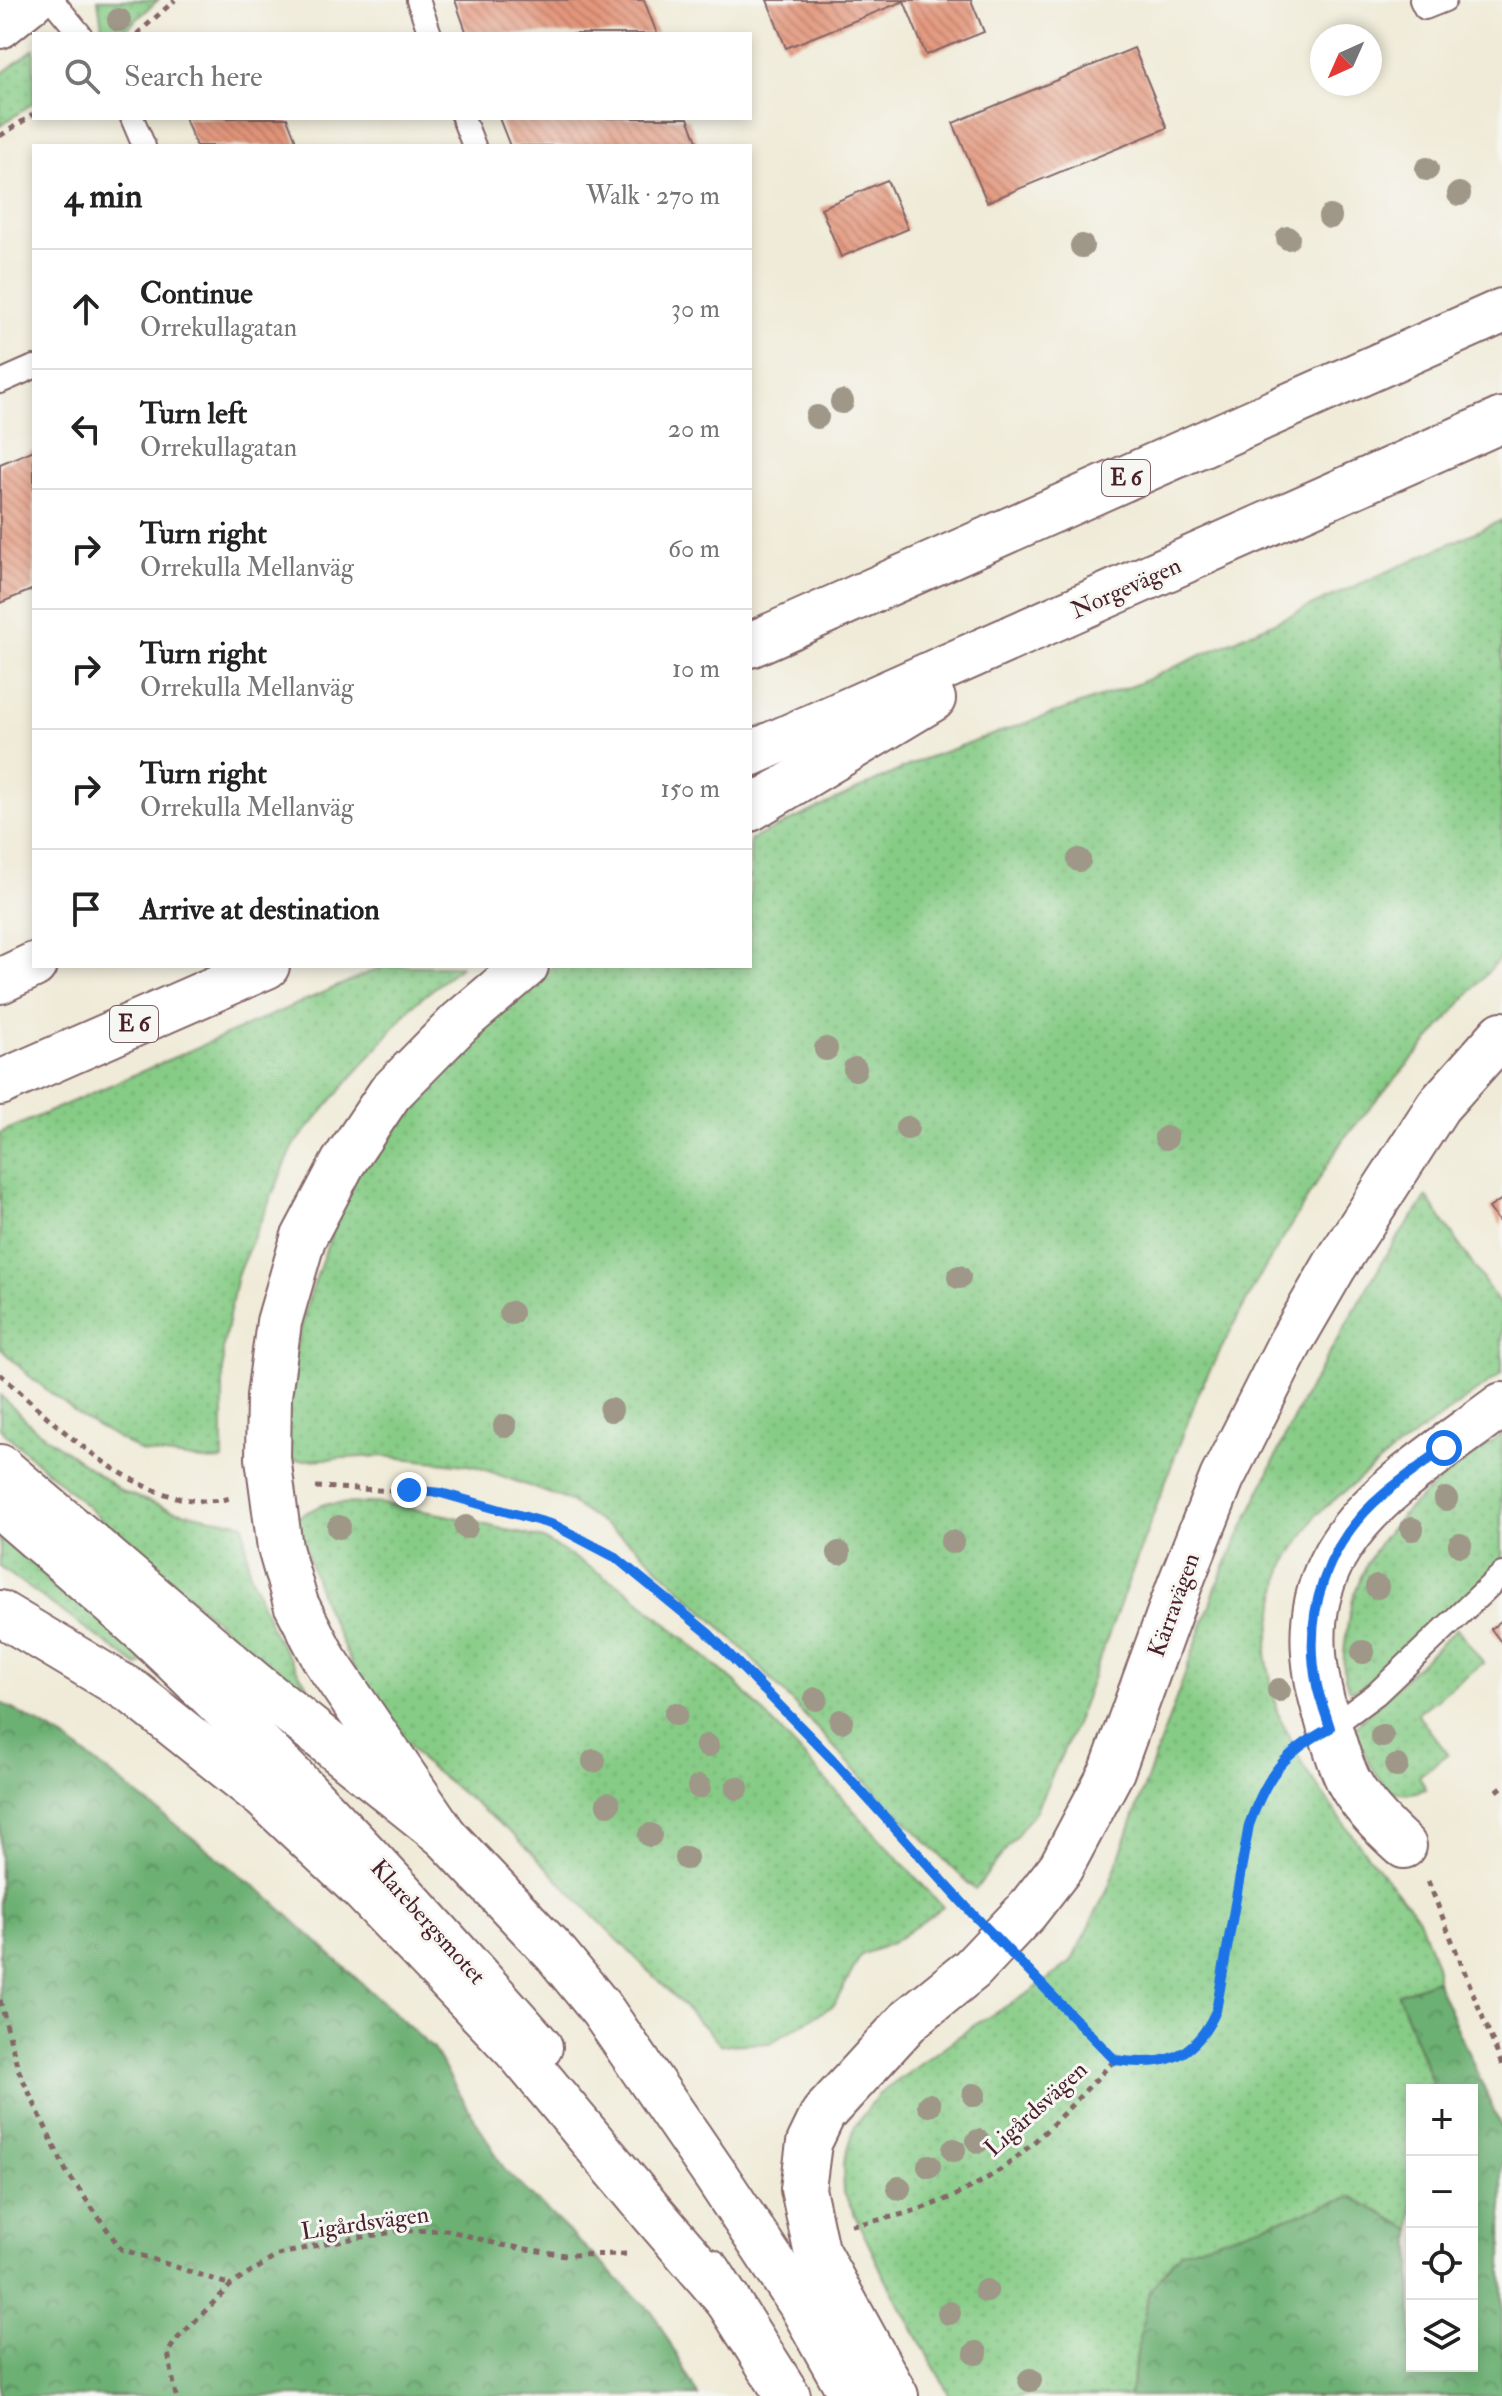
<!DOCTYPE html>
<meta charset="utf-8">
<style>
body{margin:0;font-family:"IM FELL Double Pica",serif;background:#f6f6f6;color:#222}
.controls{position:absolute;right:24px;bottom:24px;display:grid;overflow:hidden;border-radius:0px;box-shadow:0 4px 12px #0003}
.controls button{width:72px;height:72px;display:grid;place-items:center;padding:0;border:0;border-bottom:2px solid #e0e0e0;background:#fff;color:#222;font:40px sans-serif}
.compass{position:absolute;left:1310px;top:24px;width:72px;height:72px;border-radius:50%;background:#fff;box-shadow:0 4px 12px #0003;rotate:225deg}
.stop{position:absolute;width:24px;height:24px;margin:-18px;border:6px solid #1a73e8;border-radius:50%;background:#fff}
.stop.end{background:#1a73e8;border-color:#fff;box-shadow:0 2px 8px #0008}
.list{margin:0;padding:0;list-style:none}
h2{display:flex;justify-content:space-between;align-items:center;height:104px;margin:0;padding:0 32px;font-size:34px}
h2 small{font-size:26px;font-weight:400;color:#767676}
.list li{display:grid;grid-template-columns:52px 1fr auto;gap:24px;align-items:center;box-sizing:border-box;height:120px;padding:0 32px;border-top:2px solid #e0e0e0}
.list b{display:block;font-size:30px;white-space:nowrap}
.list p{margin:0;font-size:26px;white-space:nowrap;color:#767676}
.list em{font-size:26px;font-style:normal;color:#767676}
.icon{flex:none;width:44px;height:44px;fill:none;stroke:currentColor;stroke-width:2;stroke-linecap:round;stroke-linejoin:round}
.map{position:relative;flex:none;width:1502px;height:2396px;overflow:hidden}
.search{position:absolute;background:#fff;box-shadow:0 4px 12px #0003;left:32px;top:32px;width:720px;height:88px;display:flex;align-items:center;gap:20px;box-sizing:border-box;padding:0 28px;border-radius:0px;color:#767676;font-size:30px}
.panel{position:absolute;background:#fff;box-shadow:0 4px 12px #0003;left:32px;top:144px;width:720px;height:824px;border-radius:0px}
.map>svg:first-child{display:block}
.grass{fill:url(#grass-dots);stroke:#687658;stroke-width:2}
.forest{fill:url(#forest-crowns);stroke:#5b684f;stroke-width:2}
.building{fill:url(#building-back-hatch)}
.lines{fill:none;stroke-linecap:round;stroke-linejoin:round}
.lane-casing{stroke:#846668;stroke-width:26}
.street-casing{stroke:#846668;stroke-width:48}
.secondary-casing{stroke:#846668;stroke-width:48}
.highway-casing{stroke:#846668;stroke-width:48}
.path{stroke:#846668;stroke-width:5;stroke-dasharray:6 6;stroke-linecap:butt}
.lane{stroke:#fff;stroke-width:22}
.street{stroke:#fff;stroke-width:44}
.secondary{stroke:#fff;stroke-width:44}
.highway{stroke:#fff;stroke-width:44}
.tree{fill:#9f9788}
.route{stroke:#1a73e8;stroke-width:10}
.labels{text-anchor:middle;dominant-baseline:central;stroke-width:6;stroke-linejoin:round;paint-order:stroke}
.shield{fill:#f6f6f2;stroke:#7e6067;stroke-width:2}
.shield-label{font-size:22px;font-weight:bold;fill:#4a1f2b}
.street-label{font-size:24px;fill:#4a1f2b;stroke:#f6f6f2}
</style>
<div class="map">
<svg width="1502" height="2396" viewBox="0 0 1502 2396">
<defs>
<pattern id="grass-dots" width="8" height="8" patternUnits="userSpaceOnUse" patternTransform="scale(2)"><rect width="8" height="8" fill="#86cc86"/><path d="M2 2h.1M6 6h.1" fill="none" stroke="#75af74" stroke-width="1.8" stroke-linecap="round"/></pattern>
<pattern id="forest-crowns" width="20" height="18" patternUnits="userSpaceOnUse" patternTransform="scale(2)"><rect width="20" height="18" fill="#6cb073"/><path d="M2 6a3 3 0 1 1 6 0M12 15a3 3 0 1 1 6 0" fill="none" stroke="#5b8f5f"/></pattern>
<pattern id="building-back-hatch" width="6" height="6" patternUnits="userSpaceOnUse" patternTransform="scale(2)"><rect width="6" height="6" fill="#e3967b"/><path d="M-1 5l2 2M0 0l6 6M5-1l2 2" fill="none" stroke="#ba7a65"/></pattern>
</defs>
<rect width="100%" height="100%" fill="#f6f6f2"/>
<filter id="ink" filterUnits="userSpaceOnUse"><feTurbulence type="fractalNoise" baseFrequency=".0125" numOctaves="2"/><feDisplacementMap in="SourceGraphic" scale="16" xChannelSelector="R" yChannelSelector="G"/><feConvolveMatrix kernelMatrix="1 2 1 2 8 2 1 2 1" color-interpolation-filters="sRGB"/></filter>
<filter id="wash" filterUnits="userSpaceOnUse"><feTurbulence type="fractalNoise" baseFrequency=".006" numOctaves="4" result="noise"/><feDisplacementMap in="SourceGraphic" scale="32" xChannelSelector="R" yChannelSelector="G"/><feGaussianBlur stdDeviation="1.8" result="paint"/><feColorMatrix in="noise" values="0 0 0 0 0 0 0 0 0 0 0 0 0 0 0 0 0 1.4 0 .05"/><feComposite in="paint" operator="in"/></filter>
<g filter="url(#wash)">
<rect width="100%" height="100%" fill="#f0ebd8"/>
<g class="grass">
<path d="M98 0H158L121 34H107L102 27Z"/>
<path d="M34 49V102L0 126V75Z"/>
<path d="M1502 520V956L1344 1138 1257 1281 1200 1389 1073 1730 1036 1810 975 1890 873 1789 741 1647 637 1547 567 1500 475 1466 382 1456 287 1461 284 1395 307 1304 348 1186 426 1075 536 979 553 966H750V840L921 760 1137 684Z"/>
<path d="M384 966H461L412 1006 294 1145 237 1275 223 1347V1460L209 1461 142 1452 84 1419 28 1375 0 1348V1133Z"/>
<path d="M1427 1197 1502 1308V1373L1392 1452 1316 1515 1282 1569 1266 1654 1277 1712 1305 1769 1357 1842 1419 1918 1436 1965V1980L1398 1994 1435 2090H1412V2230L1352 2197 1149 2291 1129 2396H950L885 2278 844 2193 843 2166 855 2126 878 2095 973 2026 1030 1992 1071 1962 1108 1888 1218 1582 1300 1404 1389 1250Z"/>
<path d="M0 1395 35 1429 123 1492 172 1510 244 1524 249 1570 274 1634 332 1724 0 1429Z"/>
<path d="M1502 1434V1565L1368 1688 1350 1690C1340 1676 1344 1652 1346 1636 1356 1534 1427 1490 1502 1434Z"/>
<path d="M377 1503 446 1515 543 1539 627 1590 737 1684 943 1907 892 1943 861 1955 834 2005 770 2043 722 2045 516 1837 423 1762 363 1688 324 1605 295 1518 324 1504Z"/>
<path d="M0 1528 148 1660 138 1666 0 1567Z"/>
<path d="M1457 1628 1483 1663 1417 1714 1448 1754 1419 1776 1426 1789C1416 1793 1400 1796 1389 1790 1379 1783 1358 1742 1354 1730L1360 1721Z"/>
</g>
<g class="forest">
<path d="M0 1702 64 1738 265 1894 433 2049 505 2170 654 2314 698 2396H0Z"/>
<path d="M1436 1980 1502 2129V2396H1129L1149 2291 1181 2251 1352 2197 1412 2230V2366H1472V2223L1483 2212 1472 2184V2090H1435L1398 1994Z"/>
</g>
<g id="blocks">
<g class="building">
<path d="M455 0H644L657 34H467Z"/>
<path d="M767 0H971L984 32 926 55 904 1 786 48Z"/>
<path d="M1134 48 1167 128 987 202 953 123Z"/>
<path d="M185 118H287L298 146H196Z"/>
<path d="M499 118H688L699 146H510Z"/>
<path d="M887 180 908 229 841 257 821 208Z"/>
<path d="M34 450V589L0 603V464Z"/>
<path d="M1502 1199V1226L1489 1208Z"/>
<path d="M1502 1620V1643L1491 1629Z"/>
</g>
</g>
</g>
<g filter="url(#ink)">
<use href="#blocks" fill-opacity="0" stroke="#846668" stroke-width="2"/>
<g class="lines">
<defs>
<g id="lane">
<path d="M52 0 80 34"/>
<path d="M418 0 430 34"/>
<path d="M1421 0 1425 8 1445 0"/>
<path d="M132 118 144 146"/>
<path d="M463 118 474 146"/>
<path d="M0 382 34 367"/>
<path d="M1330 1728 1376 1694 1502 1574"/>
</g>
<path id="street" d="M1404 1846C1384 1828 1362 1806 1349 1782 1339 1762 1333 1739 1327 1718 1274 1550 1385 1492 1502 1405"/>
<g id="secondary">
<path d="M0 26 32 0"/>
<path d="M0 1467 256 1685 445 1836 557 1955 602 2010 716 2176 800 2303 852 2396"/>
<path d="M0 1506C50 1550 102 1593 151 1638 288 1767 416 1906 540 2047"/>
<path d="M709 2271 788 2396"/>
<path d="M896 2396 816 2250 803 2189 809 2143 823 2114 910 2019 972 1969 1026 1912 1061 1867 1112 1771 1180 1584 1222 1478 1290 1343 1334 1267 1438 1106 1502 1034"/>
</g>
<g id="highway">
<path d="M750 645 1502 311"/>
<path d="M750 754 1502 420"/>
<path d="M750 809 933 699"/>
<path d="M0 981 34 965"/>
<path d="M0 1083 267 966"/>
<path d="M0 1613 134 1693 263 1796 361 1888 519 2053 653 2214 729 2302"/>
<path d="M445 1836 325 1660 296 1604 280 1548 268 1458 269 1396 279 1322 303 1239 343 1163 390 1093 460 1022 526 966"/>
</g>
</defs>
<use href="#lane" class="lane-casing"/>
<use href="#street" class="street-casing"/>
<use href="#secondary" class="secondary-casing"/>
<use href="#highway" class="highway-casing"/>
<g class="path">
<path d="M137 34 175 0"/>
<path d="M0 136 34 114"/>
<path d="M0 1374C56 1424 147 1519 230 1498"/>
<path d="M316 1487 441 1493 554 1525 615 1557 708 1633 832 1759 970 1911"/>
<path d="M1497 1791 1502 1787"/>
<path d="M1428 1881 1502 2065"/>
<path d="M1028 1969 1115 2060 1138 2063 1175 2058 1191 2048 1206 2032 1216 2011 1249 1825 1270 1776 1292 1752"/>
<path d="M0 2000 18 2069 66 2171 121 2249 231 2285"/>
<path d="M851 2225C913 2216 977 2193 1024 2151 1056 2123 1085 2090 1115 2060"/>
<path d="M176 2396 168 2352 176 2340 231 2285 278 2255 326 2243 400 2231 447 2230 501 2245 565 2255 629 2254"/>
</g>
<use href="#lane" class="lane"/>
<use href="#street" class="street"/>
<use href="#secondary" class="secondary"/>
<use href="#highway" class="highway"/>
</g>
<g class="tree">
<circle cx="119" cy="20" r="12"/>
<circle cx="1427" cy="169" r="12"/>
<circle cx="1459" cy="194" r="12"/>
<circle cx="1330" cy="217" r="12"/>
<circle cx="1288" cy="238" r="12"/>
<circle cx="1082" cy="246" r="12"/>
<circle cx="842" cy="402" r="12"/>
<circle cx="817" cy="417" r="12"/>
<circle cx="1079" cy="860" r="12"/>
<circle cx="826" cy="1049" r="12"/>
<circle cx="855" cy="1069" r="12"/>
<circle cx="907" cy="1128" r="12"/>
<circle cx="1166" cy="1138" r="12"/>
<circle cx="959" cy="1277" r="12"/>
<circle cx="511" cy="1313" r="12"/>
<circle cx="611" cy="1410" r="12"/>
<circle cx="505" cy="1426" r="12"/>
<circle cx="1446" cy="1499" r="12"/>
<circle cx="339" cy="1527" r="12"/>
<circle cx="466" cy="1527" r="12"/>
<circle cx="1412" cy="1529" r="12"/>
<circle cx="952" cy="1542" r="12"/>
<circle cx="1460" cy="1545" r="12"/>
<circle cx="839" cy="1553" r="12"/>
<circle cx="1377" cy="1587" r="12"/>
<circle cx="1363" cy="1652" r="12"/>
<circle cx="1279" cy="1690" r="12"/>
<circle cx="816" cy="1699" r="12"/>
<circle cx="676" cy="1714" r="12"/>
<circle cx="841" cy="1721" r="12"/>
<circle cx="1382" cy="1736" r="12"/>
<circle cx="707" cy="1746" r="12"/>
<circle cx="594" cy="1761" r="12"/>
<circle cx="1397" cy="1766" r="12"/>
<circle cx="699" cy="1787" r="12"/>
<circle cx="737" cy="1788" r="12"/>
<circle cx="608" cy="1804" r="12"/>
<circle cx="650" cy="1835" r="12"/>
<circle cx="686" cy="1858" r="12"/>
<circle cx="974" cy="2095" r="12"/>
<circle cx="929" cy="2105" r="12"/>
<circle cx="978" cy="2141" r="12"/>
<circle cx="954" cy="2150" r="12"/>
<circle cx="929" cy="2166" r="12"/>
<circle cx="899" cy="2188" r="12"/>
<circle cx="986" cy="2291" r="12"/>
<circle cx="949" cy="2313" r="12"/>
<circle cx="976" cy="2353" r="12"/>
<circle cx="1030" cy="2380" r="12"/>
</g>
</g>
<g class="lines" filter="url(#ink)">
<path class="route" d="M409 1490 441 1493 554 1525 615 1557 708 1633 832 1759 969 1910 1115 2060C1165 2067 1194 2059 1216 2011L1249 1825C1267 1775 1283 1753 1330 1728 1326 1714 1320 1700 1317 1686 1302 1613 1327 1541 1385 1493 1404 1477 1425 1463 1444 1448"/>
</g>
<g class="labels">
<g class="shield">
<rect x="1102" y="460" width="48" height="36" rx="6"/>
<rect x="110" y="1006" width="48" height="36" rx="6"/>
</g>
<g class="shield-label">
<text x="1126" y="478">E 6</text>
<text x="134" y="1024">E 6</text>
</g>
<g class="street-label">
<text transform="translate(1126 588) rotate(-24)">Norgevägen</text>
<text transform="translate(1174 1605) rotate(-70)">Kärravägen</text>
<text transform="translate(428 1922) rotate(48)">Klarebergsmotet</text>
<text transform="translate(1036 2109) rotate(-42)">Ligårdsvägen</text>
<text transform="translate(365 2223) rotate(-8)">Ligårdsvägen</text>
</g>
</g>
</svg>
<div class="controls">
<button>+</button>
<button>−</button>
<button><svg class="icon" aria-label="locate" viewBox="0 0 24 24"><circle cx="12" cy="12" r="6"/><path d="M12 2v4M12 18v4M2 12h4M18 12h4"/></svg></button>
<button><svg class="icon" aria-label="layers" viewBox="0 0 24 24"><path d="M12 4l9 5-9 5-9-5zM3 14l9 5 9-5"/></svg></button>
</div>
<svg class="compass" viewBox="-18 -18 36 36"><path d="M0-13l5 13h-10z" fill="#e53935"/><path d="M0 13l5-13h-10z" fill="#767676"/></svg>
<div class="stop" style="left:1444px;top:1448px"></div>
<div class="stop end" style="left:409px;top:1490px"></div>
<div class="search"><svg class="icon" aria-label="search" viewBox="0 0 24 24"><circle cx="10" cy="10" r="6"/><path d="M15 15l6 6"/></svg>Search here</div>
<section class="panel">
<h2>4 min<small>Walk · 270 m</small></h2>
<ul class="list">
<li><svg class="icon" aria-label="ahead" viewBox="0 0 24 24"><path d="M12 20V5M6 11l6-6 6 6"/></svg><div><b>Continue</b><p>Orrekullagatan</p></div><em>30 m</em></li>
<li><svg class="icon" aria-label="left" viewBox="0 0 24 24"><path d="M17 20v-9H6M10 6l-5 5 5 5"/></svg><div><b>Turn left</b><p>Orrekullagatan</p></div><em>20 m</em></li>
<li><svg class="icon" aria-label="right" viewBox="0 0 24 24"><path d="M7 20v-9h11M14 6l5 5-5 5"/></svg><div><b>Turn right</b><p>Orrekulla Mellanväg</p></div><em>60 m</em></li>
<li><svg class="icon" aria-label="right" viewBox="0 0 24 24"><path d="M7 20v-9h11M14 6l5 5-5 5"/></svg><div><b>Turn right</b><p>Orrekulla Mellanväg</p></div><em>10 m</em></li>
<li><svg class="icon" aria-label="right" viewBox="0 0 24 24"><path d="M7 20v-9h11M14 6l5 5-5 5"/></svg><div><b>Turn right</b><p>Orrekulla Mellanväg</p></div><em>150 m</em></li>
<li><svg class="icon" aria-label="arrive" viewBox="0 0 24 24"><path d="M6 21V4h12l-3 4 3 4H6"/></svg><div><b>Arrive at destination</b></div></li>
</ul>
</section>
</div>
